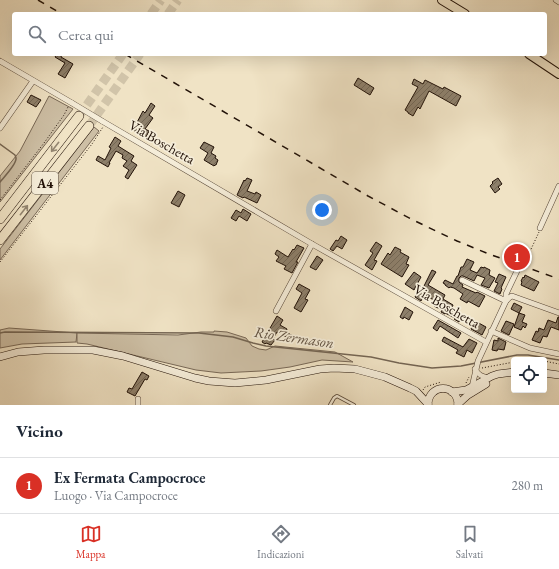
<!DOCTYPE html>
<html lang="it">
<meta charset="utf-8">
<style>
body{margin:0;font-family:"EB Garamond",serif;background:#f2f2f3;color:#1f2937}
.controls{position:absolute;right:12px;bottom:12px;display:grid;overflow:hidden;border-radius:4px;box-shadow:0 4px 16px #0002}
.controls button{width:36px;height:36px;display:grid;place-items:center;padding:0;border:0;border-bottom:1px solid #e0e1e3;background:#fff;color:#1f2937;font:20px sans-serif}
.you{position:absolute;left:322px;top:210px;width:14px;height:14px;margin:-10px;border:3px solid #fff;border-radius:50%;background:#1a73e8;box-shadow:0 0 0 6px #1a73e833}
.badge{display:grid;place-items:center;width:26px;height:26px;border-radius:50%;background:#d93025;color:#fff;font-size:13px;font-weight:700}
.pin{position:absolute;translate:-50% -50%;border:2px solid #fff;box-shadow:0 1px 4px #0006}
.list{margin:0;padding:0;list-style:none}
h2{display:flex;justify-content:space-between;align-items:center;height:52px;margin:0;padding:0 16px;font-size:17px}
h2 small{font-size:13px;font-weight:400;color:#747a83}
.list li{display:grid;grid-template-columns:26px 1fr auto;gap:12px;align-items:center;box-sizing:border-box;height:56px;padding:0 16px;border-top:1px solid #e0e1e3}
.list b{display:block;font-size:15px;white-space:nowrap}
.list p{margin:0;font-size:13px;white-space:nowrap;color:#747a83}
.list em{font-size:13px;font-style:normal;color:#747a83}
.icon{flex:none;width:22px;height:22px;fill:none;stroke:currentColor;stroke-width:2;stroke-linecap:round;stroke-linejoin:round}
.map{position:relative;flex:none;width:559px;height:405px;overflow:hidden}
.search{position:absolute;background:#fff;box-shadow:0 4px 16px #0002;left:12px;right:12px;top:12px;height:44px;display:flex;align-items:center;gap:10px;box-sizing:border-box;padding:0 14px;border-radius:4px;color:#747a83;font-size:15px}
.sheet{height:108px;background:#fff}
nav{display:flex;justify-content:space-around;align-items:center;box-sizing:border-box;height:56px;border-top:1px solid #e0e1e3;background:#fff;font-size:11px;color:#747a83}
nav a{display:grid;justify-items:center;gap:2px}
nav .on{color:#d93025}
.map>svg:first-child{display:block}
.green{fill:#cdbfa5;stroke:#786856}
.lines{fill:none;stroke-linecap:round;stroke-linejoin:round}
.stream{stroke:#746553;stroke-width:1.5}
.building{fill:url(#building-hatch);stroke:#221208}
.highway-tunnel{stroke:#d1c4a9;stroke-width:9;stroke-dasharray:9 4.5;stroke-linecap:butt}
.lane-casing{stroke:#564637;stroke-width:4}
.street-casing{stroke:#564637;stroke-width:6}
.secondary-casing{stroke:#221208;stroke-width:8}
.primary-casing{stroke:#221208;stroke-width:10}
.highway-casing{stroke:#221208;stroke-width:10}
.path{stroke:#221208;stroke-width:1;stroke-dasharray:1 2;stroke-linecap:butt}
.lane{stroke:#f5edd9;stroke-width:2.5}
.street{stroke:#f5edd9;stroke-width:5}
.secondary{stroke:#f5edd9;stroke-width:7}
.primary{stroke:#f0e3c5;stroke-width:8}
.highway{stroke:#f0e3c5;stroke-width:9}
.rail{stroke:#221208;stroke-width:1.5;stroke-dasharray:7 7;stroke-linecap:butt}
.street-bridge-casing{stroke:#564637;stroke-width:6;stroke-linecap:butt}
.street-bridge{stroke:#f5edd9;stroke-width:5}
.oneway{stroke:#938570}
.labels{text-anchor:middle;dominant-baseline:central;stroke-width:3.5;stroke-linejoin:round;paint-order:stroke}
.shield{fill:#f5edd9;stroke:#615447;stroke-width:1}
.shield-label{font-size:13px;font-weight:bold;fill:#221208}
.street-label{font-size:14px;fill:#221208;stroke:#f5edd9}
.water-label{font-size:15px;font-style:italic;fill:#5f5040;stroke:#f5edd9}
</style>
<div class="map">
<svg width="559" height="405" viewBox="0 0 559 405">
<defs>
<pattern id="building-hatch" width="6" height="6" patternUnits="userSpaceOnUse"><rect width="6" height="6" fill="#8d7f6a"/><path d="M-1 1l2-2M0 6l6-6M5 7l2-2" fill="none" stroke="#736755"/></pattern>
</defs>
<rect width="100%" height="100%" fill="#f0e3c5"/>
<filter id="stains"><feTurbulence type="fractalNoise" baseFrequency=".005" numOctaves="4"/><feColorMatrix values="0 0 0 0 .2 0 0 0 0 .09 0 0 0 0 .02 0 0 0 .5 -.17"/></filter>
<radialGradient id="worn" r=".72"><stop offset=".6" stop-color="#630" stop-opacity="0"/><stop offset="1" stop-color="#630" stop-opacity=".3"/></radialGradient>
<g class="green">
<path d="M49 96 73 109 0 202V176L20 151Z"/>
<path d="M94 127 99 131 0 260V249Z"/>
<path d="M9 328 77 333 76 342 22 344 0 348V330Z"/>
<path d="M214 331 227 332 246 338 252 346 259 349 266 350 275 346 335 352 353 362 322 360 290 367 261 371 221 373 196 370 87 344 77 343V333L178 335 201 332H214Z"/>
</g>
<g class="lines">
<g class="stream">
<path d="M0 144 15 155C15 156 16 157 16 158 17 164 4 177 0 182"/>
<path d="M0 333 5 332 199 333 233 337 253 343 266 346 371 357 399 363 432 368 461 366 517 355H528L559 360"/>
</g>
</g>
<g class="building">
<path d="M57 54H62L61 57 73 64 65 78 58 74 65 63 55 57Z"/>
<path d="M358 78 374 88 370 95 354 85Z"/>
<path d="M414 79 423 84 425 80 443 89 444 87 461 96 456 106 429 91 420 109 418 107 413 116 408 113V112L405 110 418 87 412 84Z"/>
<path d="M31 95 41 100 36 107 27 102Z"/>
<path d="M151 103 155 106 149 115 153 118 145 129 149 131 146 137 133 130 143 111 145 113Z"/>
<path d="M115 137 121 141 118 146 134 156 131 161 137 165 128 179 125 177 129 170 123 166 127 161 122 158 123 155 116 151 109 163H110L108 167 96 160 98 156 105 160 111 148 109 147Z"/>
<path d="M204 142 214 147 211 153 216 156 215 158 218 160 216 165H215L214 166 204 160 208 153 200 148Z"/>
<path d="M247 178 252 180 247 191 255 194 256 192 261 195 257 203 244 197 243 198 237 195 244 180 245 181Z"/>
<path d="M498 178 502 184 498 187 500 189 495 193 490 186 493 183 492 182Z"/>
<path d="M178 191 185 195 179 207 171 203Z"/>
<path d="M243 209 251 214 247 221 239 216 236 221 231 218 236 210 241 213Z"/>
<path d="M341 236 347 240 342 249 337 246 333 251 330 249 336 240 338 241Z"/>
<path d="M376 242 382 246 374 260 377 261 372 270 365 265 373 253 370 251Z"/>
<path d="M297 245 304 248 296 262H298L292 273 284 269 286 266 276 261 279 257 275 254 277 250 288 257 293 249 294 250Z"/>
<path d="M395 247 401 250 400 252 409 257 406 264 409 265 402 277 381 264 388 253 390 255Z"/>
<path d="M317 256 323 260 316 270 310 267Z"/>
<path d="M467 259 474 262 470 270 477 273 481 267 484 268V267L490 270 489 275 495 278 489 288 481 285 485 278 477 275 474 281 463 276H461L459 278V282L463 285 462 287 476 293 477 292 485 296 479 307 468 301 467 303 460 299 463 294 454 288 450 287 449 288 445 285V284L443 283 445 280 453 284 457 276H458L461 267H463Z"/>
<path d="M432 270 436 272 428 285 445 295 443 299 453 305 452 308H453V310L462 315 459 322 454 319 455 318 445 313V314L441 312 442 310 434 306 436 301 424 295 421 301 415 297 418 291 421 292Z"/>
<path d="M414 272 421 277 414 290 405 284Z"/>
<path d="M499 274 506 277 501 288 502 289 500 294 494 291 498 283 495 282Z"/>
<path d="M525 275 539 282 534 291 521 285 522 282 521 281 523 277 524 278Z"/>
<path d="M299 284 310 290 305 299 308 300 301 312 294 308 302 293 296 289Z"/>
<path d="M514 303 522 307 519 313 525 315 522 322 527 324 525 328 523 326 521 330 514 327 519 313 511 309Z"/>
<path d="M405 307 413 312 409 320 404 317 403 319 400 317Z"/>
<path d="M277 316 283 320 280 325 287 329 286 332 293 336 291 340 277 332 273 339 275 340 271 345 266 343 265 344 262 342Z"/>
<path d="M558 317H559V330L551 327 547 337 543 336 540 343 532 340 536 331 538 332 539 328 544 330 548 320 556 323Z"/>
<path d="M438 320 461 333 458 338 440 326 437 331 433 328Z"/>
<path d="M475 321 486 327 482 335 471 329Z"/>
<path d="M506 321 514 324 509 335 501 331Z"/>
<path d="M444 337 463 347 469 339 477 343 472 353 467 350 464 357 456 353 458 350 442 341Z"/>
<path d="M498 338 506 342 504 350 498 349 497 351 492 350 494 340 498 341Z"/>
<path d="M142 372 149 376 147 380 145 379 135 396 127 392 129 388 132 389Z"/>
</g>
<g class="lines">
<g class="highway-tunnel">
<path d="M151 14 161 0"/>
<path d="M168 14 178 0"/>
<path d="M79 116 123 54"/>
<path d="M89 126 140 54"/>
</g>
<defs>
<path id="lane" d="M330 405 334 398 337 396 354 405"/>
<g id="street">
<path d="M556 0 559 2"/>
<path d="M0 61 72 103"/>
<path d="M102 121 312 244 486 342"/>
<path d="M0 128 33 81"/>
<path d="M540 228 559 186"/>
<path d="M462 280 506 301V294L517 271"/>
<path d="M276 311 312 244"/>
<path d="M491 331 530 348 559 354"/>
<path d="M475 369C478 375 482 377 489 378"/>
<path d="M472 387 478 361 506 301 510 297 512 296 559 313"/>
<path d="M138 399V405"/>
</g>
<g id="secondary">
<path d="M0 357 18 352 44 350H93L123 356 195 378 209 381 235 383 266 380 320 369 334 368 355 369 385 377 410 388 416 391 428 404"/>
<path d="M544 373 559 375"/>
<path d="M452 392 466 390 492 376 498 374 514 372"/>
<path d="M458 404 468 395 486 384"/>
<path d="M428 405C428 383 458 383 458 405"/>
</g>
<g id="primary">
<path d="M442 0 465 14"/>
<path d="M529 54 559 74"/>
</g>
<g id="highway">
<path d="M0 219 79 116"/>
<path d="M0 240 89 126"/>
</g>
</defs>
<use href="#lane" class="lane-casing"/>
<use href="#street" class="street-casing"/>
<use href="#secondary" class="secondary-casing"/>
<use href="#primary" class="primary-casing"/>
<use href="#highway" class="highway-casing"/>
<g class="path">
<path d="M0 200 44 143 64 115 68 107"/>
<path d="M526 260 539 232"/>
<path d="M0 262 92 144 103 127"/>
<path d="M544 361 559 364"/>
<path d="M482 368 514 362"/>
<path d="M466 383 469 377"/>
<path d="M423 390 425 387 441 382"/>
</g>
<use href="#lane" class="lane"/>
<use href="#street" class="street"/>
<use href="#secondary" class="secondary"/>
<use href="#primary" class="primary"/>
<use href="#highway" class="highway"/>
<g class="rail">
<path d="M38 0 62 14"/>
<path d="M125 54 368 196 413 220 457 241 489 254 559 279"/>
</g>
<defs>
<path id="street-bridge" d="M72 103 102 121"/>
</defs>
<use href="#street-bridge" class="street-bridge-casing"/>
<use href="#street-bridge" class="street-bridge"/>
</g>
<defs><path id="oneway-shaft" d="M-6 0H5M1.5-3L5.5 0L1.5 3" fill="none" stroke-width="1.6" stroke-linecap="round" stroke-linejoin="round"/></defs>
<g class="oneway">
<use href="#oneway-shaft" transform="translate(55 147) rotate(128)"/>
<use href="#oneway-shaft" transform="translate(24 210) rotate(-52)"/>
</g>
<g class="labels">
<rect class="shield" x="32" y="172" width="26" height="22" rx="3"/>
<g class="shield-label">
<text x="45" y="183">A4</text>
</g>
<g class="street-label">
<text transform="translate(162 142) rotate(30)">Via Boschetta</text>
<text transform="translate(447 306) rotate(30)">Via Boschetta</text>
</g>
<g class="water-label">
<text transform="translate(294 337) rotate(8)">Rio Zermason</text>
</g>
</g>
<rect width="100%" height="100%" filter="url(#stains)"/>
<rect width="100%" height="100%" fill="url(#worn)"/>
</svg>
<div class="controls">
<button><svg class="icon" aria-label="locate" viewBox="0 0 24 24"><circle cx="12" cy="12" r="6"/><path d="M12 2v4M12 18v4M2 12h4M18 12h4"/></svg></button>
</div>
<div class="you"></div>
<div class="pin badge" style="left:517px;top:257px">1</div>
<div class="search"><svg class="icon" aria-label="search" viewBox="0 0 24 24"><circle cx="10" cy="10" r="6"/><path d="M15 15l6 6"/></svg>Cerca qui</div>
</div>
<section class="sheet">
<h2>Vicino<small></small></h2>
<ul class="list">
<li><span class="badge">1</span><div><b>Ex Fermata Campocroce</b><p>Luogo · Via Campocroce</p></div><em>280 m</em></li>
</ul>
</section>
<nav>
<a class="on"><svg class="icon" aria-label="map" viewBox="0 0 24 24"><path d="M3 6l6-2 6 2 6-2v14l-6 2-6-2-6 2zM9 4v14M15 6v14"/></svg>Mappa</a>
<a><svg class="icon" aria-label="directions" viewBox="0 0 24 24"><path d="M12 3l9 9-9 9-9-9zM9 14v-3h6M13 9l2 2-2 2"/></svg>Indicazioni</a>
<a><svg class="icon" aria-label="saved" viewBox="0 0 24 24"><path d="M7 4h10v16l-5-4-5 4z"/></svg>Salvati</a>
</nav>
